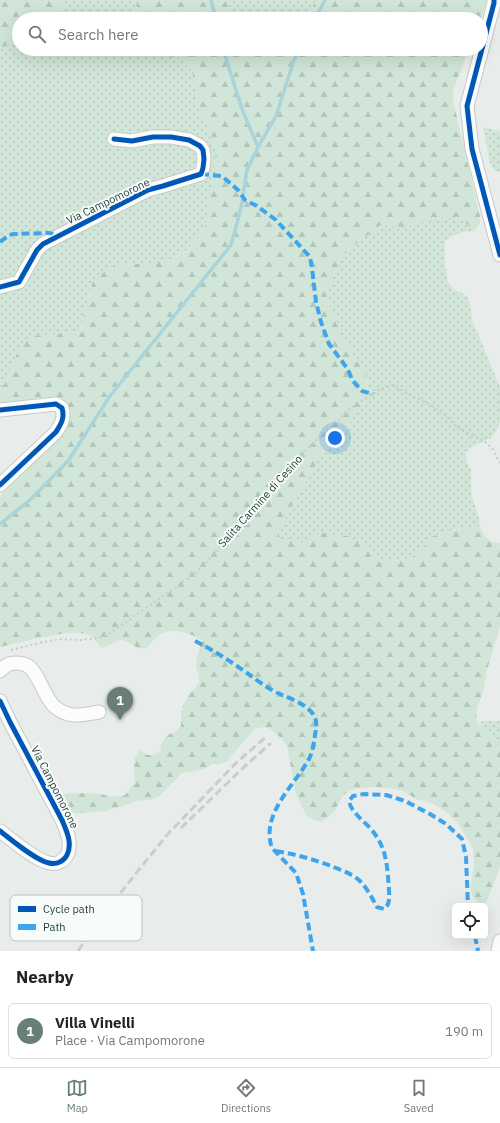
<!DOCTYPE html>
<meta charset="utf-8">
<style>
body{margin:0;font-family:"IBM Plex Sans",sans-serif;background:#f2f2f2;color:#222}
.controls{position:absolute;right:12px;bottom:12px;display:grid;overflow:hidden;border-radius:6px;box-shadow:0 4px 16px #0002}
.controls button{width:36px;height:36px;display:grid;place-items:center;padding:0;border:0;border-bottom:1px solid #e0e0e0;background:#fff;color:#222;font:20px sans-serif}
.you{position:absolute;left:335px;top:438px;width:14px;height:14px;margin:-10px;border:3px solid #fff;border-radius:50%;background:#1a73e8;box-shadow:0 0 0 6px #1a73e833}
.badge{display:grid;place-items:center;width:26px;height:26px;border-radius:50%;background:#697e78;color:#fff;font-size:13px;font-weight:700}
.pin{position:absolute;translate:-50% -33px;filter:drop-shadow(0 1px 2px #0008)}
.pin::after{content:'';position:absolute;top:21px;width:14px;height:12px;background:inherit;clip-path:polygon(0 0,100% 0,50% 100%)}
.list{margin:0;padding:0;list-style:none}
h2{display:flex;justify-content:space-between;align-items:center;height:52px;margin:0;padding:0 16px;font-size:17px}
h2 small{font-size:13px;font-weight:400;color:#767676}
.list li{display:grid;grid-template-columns:26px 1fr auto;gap:12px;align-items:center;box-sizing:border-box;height:56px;margin:0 8px 8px;padding:0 8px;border:1px solid #e0e0e0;border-radius:6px}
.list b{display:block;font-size:15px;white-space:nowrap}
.list p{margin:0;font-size:13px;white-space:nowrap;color:#767676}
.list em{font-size:13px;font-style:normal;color:#767676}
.icon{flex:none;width:22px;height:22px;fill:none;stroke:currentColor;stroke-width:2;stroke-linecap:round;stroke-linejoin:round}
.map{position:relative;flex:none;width:500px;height:951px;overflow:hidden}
.search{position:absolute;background:#fff;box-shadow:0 4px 16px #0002;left:12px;right:12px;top:12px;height:44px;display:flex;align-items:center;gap:10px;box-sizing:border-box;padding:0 14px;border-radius:22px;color:#767676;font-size:15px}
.sheet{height:116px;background:#fff}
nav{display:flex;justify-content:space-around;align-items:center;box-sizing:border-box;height:56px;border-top:1px solid #e0e0e0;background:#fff;font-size:11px;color:#767676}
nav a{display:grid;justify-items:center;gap:2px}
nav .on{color:#697e78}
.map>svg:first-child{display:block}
.grass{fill:url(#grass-dots)}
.forest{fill:url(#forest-firs)}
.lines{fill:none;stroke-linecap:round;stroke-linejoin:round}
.stream{stroke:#a9d4db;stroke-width:3.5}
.minor-casing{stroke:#c5cac8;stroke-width:15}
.path{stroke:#c3ccca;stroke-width:2;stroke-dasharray:2 3;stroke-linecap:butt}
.minor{stroke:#fcfcfc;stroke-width:13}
.rail{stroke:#c9cdcc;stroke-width:3;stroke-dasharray:8 4;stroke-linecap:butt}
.quiet{stroke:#3ea4ec;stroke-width:4;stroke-dasharray:8 4;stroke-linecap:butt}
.cycleway-casing{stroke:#f7fbf9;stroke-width:8}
.cycleway{stroke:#0057b8;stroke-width:5}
.labels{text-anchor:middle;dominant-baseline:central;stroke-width:4;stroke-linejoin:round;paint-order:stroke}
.street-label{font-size:11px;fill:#24423a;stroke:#f7fbf9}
.key{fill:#f7fbf9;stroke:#b8c4c0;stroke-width:1}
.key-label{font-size:11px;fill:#24423a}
</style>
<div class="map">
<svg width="500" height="951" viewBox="0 0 500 951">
<defs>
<pattern id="grass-dots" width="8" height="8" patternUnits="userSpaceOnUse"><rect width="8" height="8" fill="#d1e6d8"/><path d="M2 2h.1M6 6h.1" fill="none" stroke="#b3c6ba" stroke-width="1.8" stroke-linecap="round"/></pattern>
<pattern id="forest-firs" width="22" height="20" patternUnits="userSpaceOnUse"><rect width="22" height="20" fill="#d1e6d8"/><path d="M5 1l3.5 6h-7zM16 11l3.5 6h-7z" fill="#b3c6ba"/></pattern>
</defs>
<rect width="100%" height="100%" fill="#e8edeb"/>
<g class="grass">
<path d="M65 0H137L135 19H56L65 3Z"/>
<path d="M227 0H316L307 19H238L227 3Z"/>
<path d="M15 40H19V49H150L154 52 181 59 192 71 200 115 208 126 216 151 206 222 200 235 185 252 171 259 161 262 124 265 107 270 93 280 80 332 31 336 5 383 0 391V49Z"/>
<path d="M483 127 500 131V172L494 171 490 163Z"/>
<path d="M454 218 462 220 475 231C463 231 455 234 445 241V265L448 282 454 289 468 297C471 305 471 312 472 320L500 387V422L496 432 491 438 471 447 466 453V461L471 469V493L479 518 480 526 464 527 433 536 418 554 410 558 387 562 379 561 362 544 317 534 304 543 280 539 278 531 325 448 338 437 364 404 368 385 366 375 341 335 326 295 341 257 380 225 405 227 421 224 427 219Z"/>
<path d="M482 721H500V748L479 725Z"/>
</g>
<g class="forest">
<path d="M0 0H65V3L56 19H19V40H15L0 49Z"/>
<path d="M137 0H227V3L238 19H135Z"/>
<path d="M316 0H486V4L480 19H307Z"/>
<path d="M150 49H469L453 91V99L458 122 480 216V224L475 231 462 220 454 218 428 219 421 224 405 227 380 225 341 257 326 295 341 335 366 375 368 385 364 404 338 437 325 448 278 531 280 539 304 543 317 534 325 533 348 536 362 544 379 561 387 562 410 558 418 554 433 536 465 527 480 526C483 536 489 543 500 543V627L487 670 483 693 477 708 476 720 500 748V867L487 902 479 903 473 897 470 889 474 866 473 849 470 843 457 822 445 811 431 803 416 799 403 791 387 788 371 787 355 789 348 791 342 797 334 812 321 822 313 820 306 815 296 794 287 746 283 740 271 729 263 727 255 729 227 761 220 764H212L205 769 182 773 160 796 153 799 136 801 129 804 106 811 83 813H67L61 807V799L67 793C78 793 89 793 100 794 111 796 113 798 125 795L135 782 134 766 135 757 140 750 147 755H155L161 749 162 742 168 735 175 732 181 726V710L188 696 199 683V675L196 668V660L202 640C188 632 170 626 157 637 153 640 150 645 146 649L138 648 123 640 116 641 109 646 101 648C98 644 95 639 91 636 77 626 18 643 0 647V496L61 434 66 410 0 405V391L5 383 21 344 31 336 80 332 93 280 107 270 124 265 161 262 171 259 185 253 200 235 206 223 216 151 208 126 200 115 192 71 181 59 154 52Z"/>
</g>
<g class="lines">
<g class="stream">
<path d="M211 0 216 19"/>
<path d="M315 19 325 0"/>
<path d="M223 49 242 109 258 147"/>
<path d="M0 524 31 499 68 461 110 396 231 245 241 208 247 170 258 147 276 116 294 60 300 49"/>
</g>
<defs>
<g id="minor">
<path d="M494 0V3L467 106 472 149 500 255"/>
<path d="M0 287 19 282 37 250 43 244 148 190 163 186 201 174 203 168 204 159 203 150 200 146 189 140 171 137H153L132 141 114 139"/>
<path d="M0 410 56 404 62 408C65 418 61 424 56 432L0 485"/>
<path d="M0 671C4 666 9 663 16 663 20 663 25 664 28 666 39 673 44 698 55 707 70 719 82 715 99 712"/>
<path d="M0 701 10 722 62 820C66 830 73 843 67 855 64 861 57 865 49 863 35 860 12 840 0 831"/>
<path d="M498 951 500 941"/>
</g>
</defs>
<use href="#minor" class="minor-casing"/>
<path class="path" d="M11 650 43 642 62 639 81 640 99 638 110 633 193 575 204 565 270 490 292 462 300 457 307 449 350 409 379 390 393 385 408 394 429 404 445 415 455 425 468 434 484 441 492 448 500 463"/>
<use href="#minor" class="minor"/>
<g class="rail">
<path d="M181 828 244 767 271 743"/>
<path d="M78 951 93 929 133 877 167 835 237 762 267 736"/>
</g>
<g class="quiet">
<path d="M201 174 222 176 239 191 245 200 257 206 276 220 310 257 312 268 316 302 321 322 329 344 347 368 353 381 362 391 373 394"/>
<path d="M0 242 9 235 14 234 49 233 59 235"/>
<path d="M195 641C213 650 230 661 247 673 257 680 268 689 280 694 291 699 306 704 313 714 318 721 316 728 315 735 314 743 313 751 309 759 295 785 260 814 272 848L296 873 303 894 313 951"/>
<path d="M276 851C299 855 320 861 341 870 348 873 355 876 360 881 367 888 372 898 377 907L384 909C391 904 389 896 389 889 387 865 387 847 370 828 363 820 351 812 349 801L353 796 364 794 386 795 405 801 430 814 446 824 462 839 466 857 468 906"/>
<path d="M475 936 478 951"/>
</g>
<defs>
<g id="cycleway">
<path d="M494 0V3L467 106 472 149 500 255"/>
<path d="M0 287 19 282 37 250 43 244 148 190 163 186 201 174 203 168 204 159 203 150 200 146 189 140 171 137H153L132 141 114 139"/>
<path d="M0 410 56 404 62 408C65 418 61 424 56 432L0 485"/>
<path d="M0 701 10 722 62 820C66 830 73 843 67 855 64 861 57 865 49 863 35 860 12 840 0 831"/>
</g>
</defs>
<use href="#cycleway" class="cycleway-casing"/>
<use href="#cycleway" class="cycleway"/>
</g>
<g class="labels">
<g class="street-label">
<text transform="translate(108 201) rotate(-26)">Via Campomorone</text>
<text transform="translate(260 501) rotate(-48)">Salita Carmine di Cesino</text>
<text transform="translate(55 787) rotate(63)">Via Campomorone</text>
</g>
</g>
<rect x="10" y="895" width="132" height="46" rx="6" class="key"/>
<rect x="18" y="906" width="18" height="6" fill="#0057b8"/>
<rect x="18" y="924" width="18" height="6" fill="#3ea4ec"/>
<g class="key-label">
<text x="43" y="913">Cycle path</text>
<text x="43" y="931">Path</text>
</g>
</svg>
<div class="controls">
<button><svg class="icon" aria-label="locate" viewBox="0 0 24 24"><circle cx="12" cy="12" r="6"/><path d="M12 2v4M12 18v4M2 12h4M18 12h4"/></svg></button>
</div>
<div class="you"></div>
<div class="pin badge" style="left:120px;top:720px">1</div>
<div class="search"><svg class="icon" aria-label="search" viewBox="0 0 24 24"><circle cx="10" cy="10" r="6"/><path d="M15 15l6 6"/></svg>Search here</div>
</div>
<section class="sheet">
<h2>Nearby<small></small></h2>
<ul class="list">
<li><span class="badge">1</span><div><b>Villa Vinelli</b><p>Place · Via Campomorone</p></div><em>190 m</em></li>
</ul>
</section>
<nav>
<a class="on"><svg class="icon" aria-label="map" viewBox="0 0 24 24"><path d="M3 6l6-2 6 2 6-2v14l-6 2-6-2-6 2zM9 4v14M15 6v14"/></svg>Map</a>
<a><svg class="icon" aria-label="directions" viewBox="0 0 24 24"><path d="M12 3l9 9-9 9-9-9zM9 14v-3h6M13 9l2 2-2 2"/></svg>Directions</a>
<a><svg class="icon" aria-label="saved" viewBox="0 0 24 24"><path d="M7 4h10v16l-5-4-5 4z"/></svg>Saved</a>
</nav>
